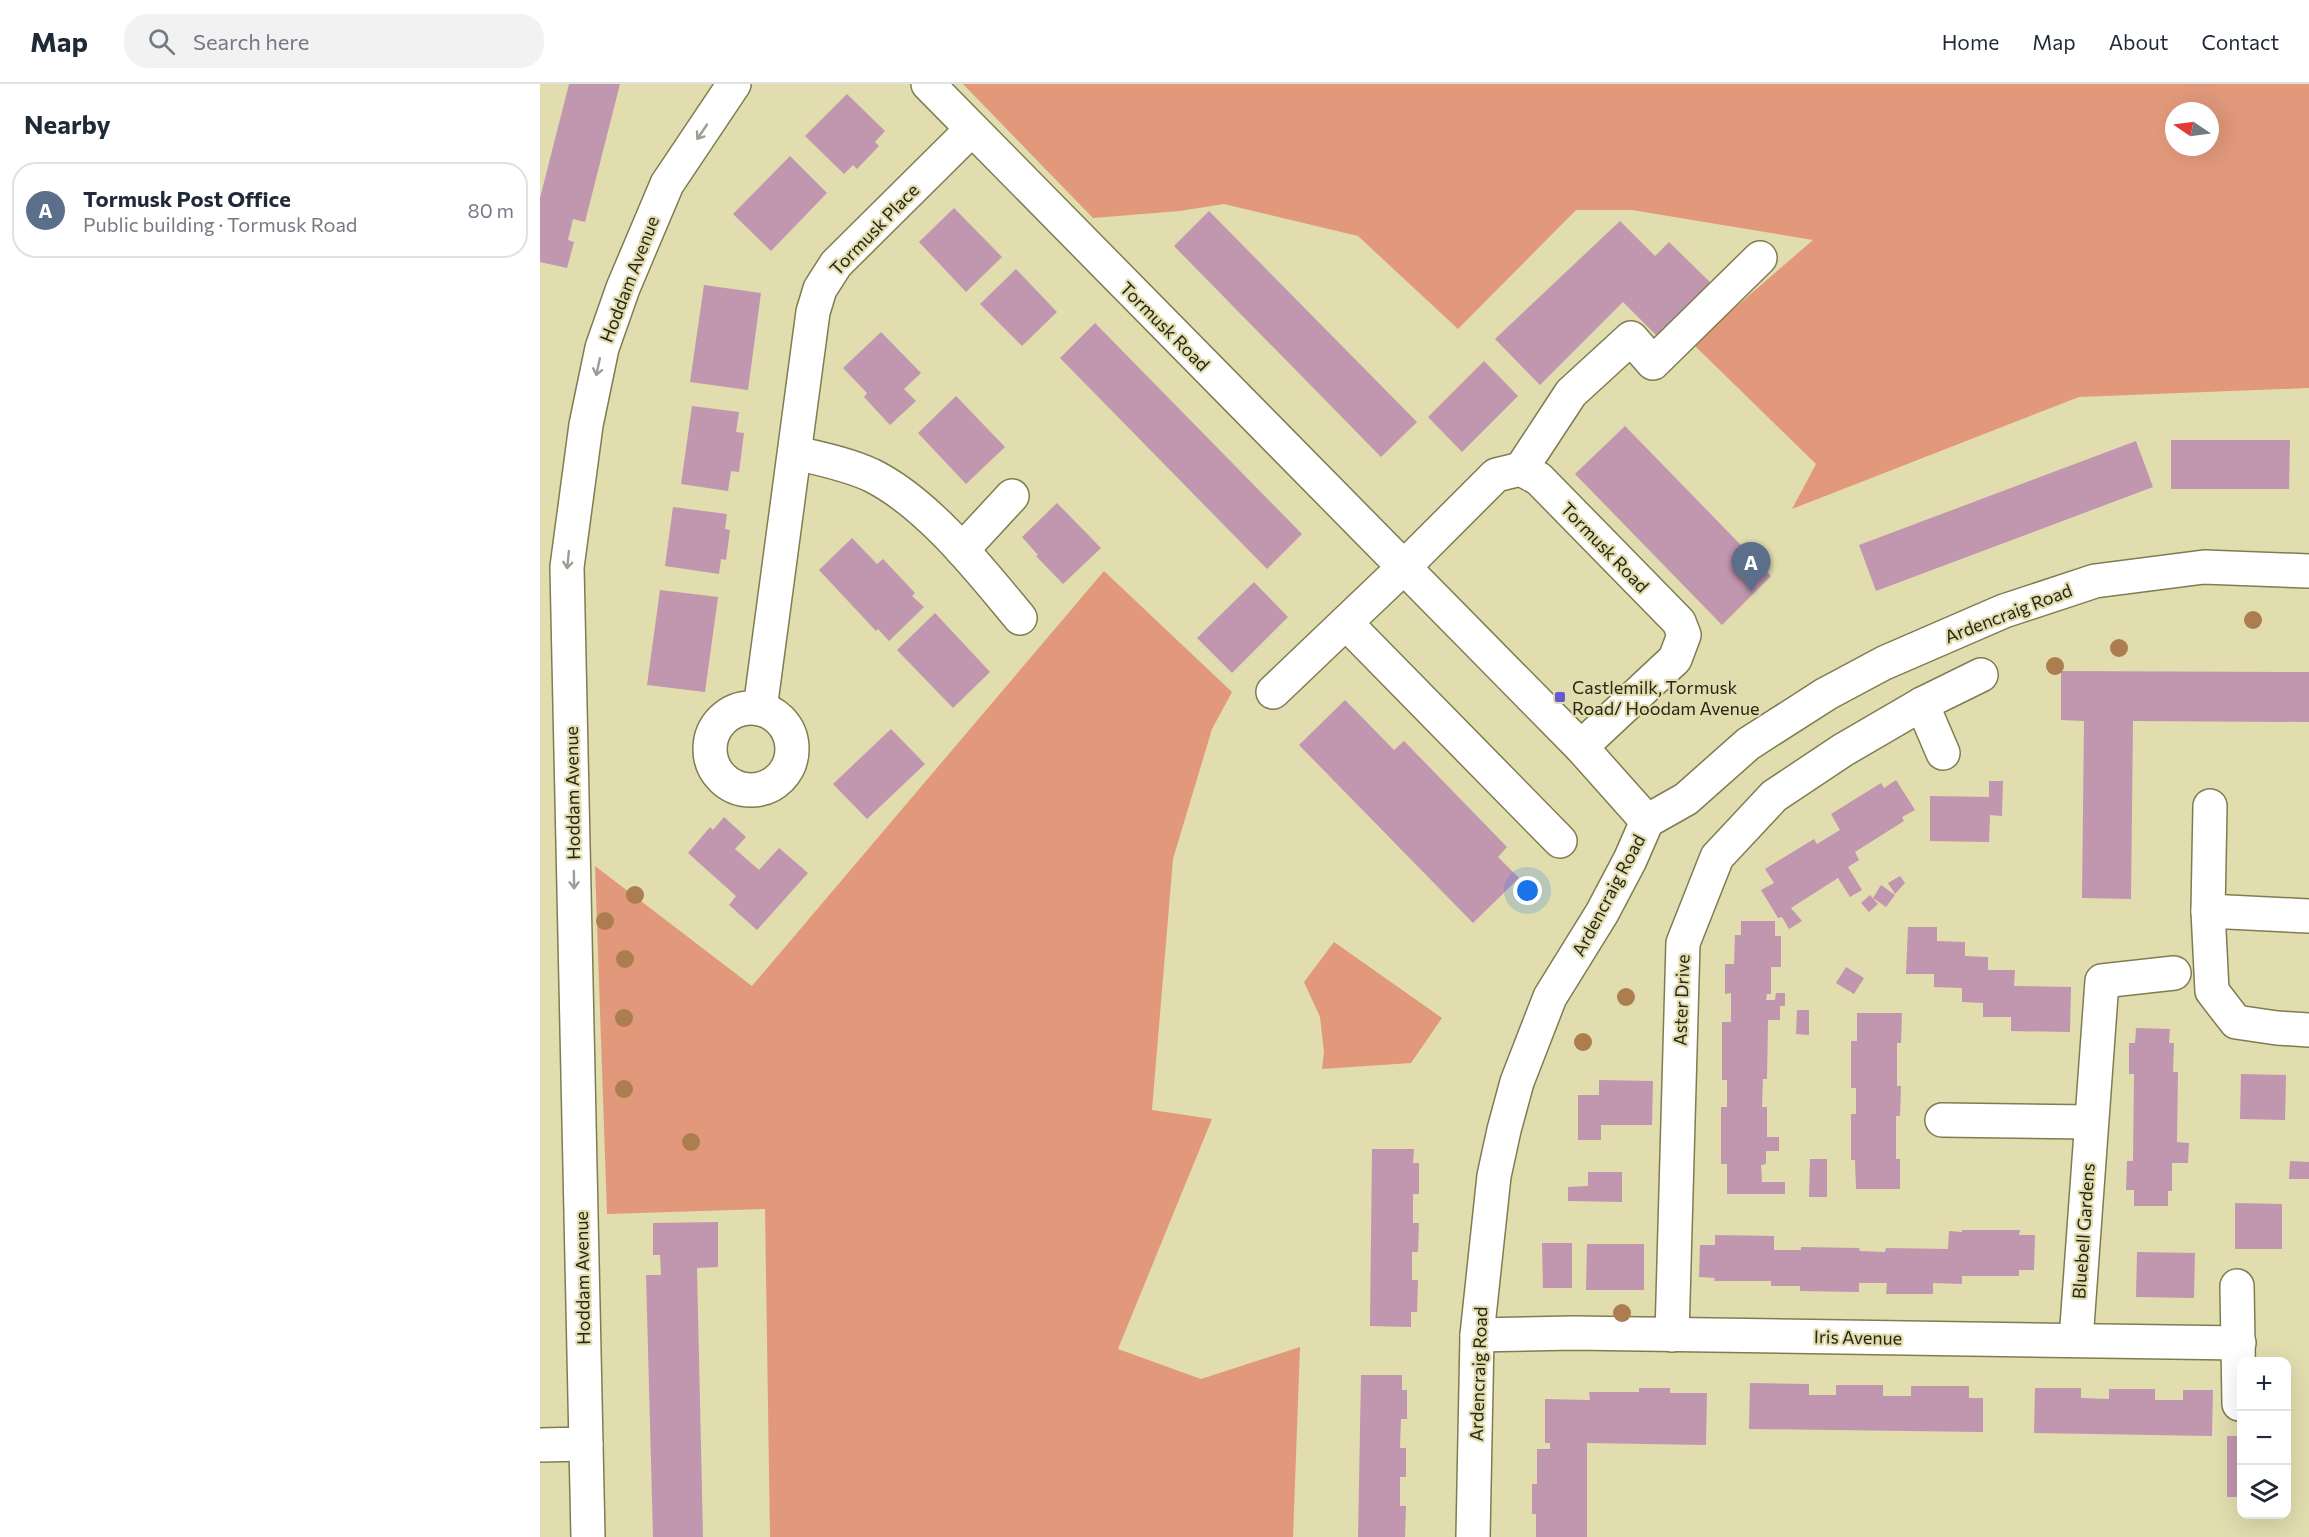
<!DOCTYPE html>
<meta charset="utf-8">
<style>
body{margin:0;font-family:Commissioner,sans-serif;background:#f2f2f3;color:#1f2937}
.controls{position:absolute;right:18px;bottom:18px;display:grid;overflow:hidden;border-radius:12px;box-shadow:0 6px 24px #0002}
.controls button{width:54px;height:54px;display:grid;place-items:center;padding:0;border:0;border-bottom:2px solid #e0e1e3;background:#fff;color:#1f2937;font:30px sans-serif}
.compass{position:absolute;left:1625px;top:18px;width:54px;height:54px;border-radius:50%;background:#fff;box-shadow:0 6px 24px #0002;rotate:283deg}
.you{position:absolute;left:988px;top:807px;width:21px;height:21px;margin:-15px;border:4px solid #fff;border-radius:50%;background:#1a73e8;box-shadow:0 0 0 9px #1a73e833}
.badge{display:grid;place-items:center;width:39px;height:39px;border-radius:50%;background:#7c3aed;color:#fff;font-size:20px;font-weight:700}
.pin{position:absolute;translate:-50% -50px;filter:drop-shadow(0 2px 3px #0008)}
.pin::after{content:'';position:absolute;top:32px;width:21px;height:18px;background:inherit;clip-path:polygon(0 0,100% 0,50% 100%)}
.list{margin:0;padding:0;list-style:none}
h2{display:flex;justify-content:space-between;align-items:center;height:78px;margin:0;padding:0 24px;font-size:26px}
h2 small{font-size:20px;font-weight:400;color:#747a83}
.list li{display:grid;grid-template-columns:39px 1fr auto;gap:18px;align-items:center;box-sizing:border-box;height:96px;margin:0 12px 12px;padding:0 12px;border:2px solid #e0e1e3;border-radius:24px}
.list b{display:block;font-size:22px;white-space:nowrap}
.list p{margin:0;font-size:20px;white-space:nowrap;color:#747a83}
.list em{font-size:20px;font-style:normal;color:#747a83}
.icon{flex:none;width:33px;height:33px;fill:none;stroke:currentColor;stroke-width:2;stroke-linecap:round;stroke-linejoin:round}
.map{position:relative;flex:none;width:1769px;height:1453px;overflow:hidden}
header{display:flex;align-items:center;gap:36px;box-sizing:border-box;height:84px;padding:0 30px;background:#fff;border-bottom:2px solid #e0e1e3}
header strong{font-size:28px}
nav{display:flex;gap:33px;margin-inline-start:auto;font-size:21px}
.search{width:420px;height:54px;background:#f2f2f3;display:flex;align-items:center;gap:15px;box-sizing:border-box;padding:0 21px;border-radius:24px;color:#747a83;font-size:22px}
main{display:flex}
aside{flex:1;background:#fff}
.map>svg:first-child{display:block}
.green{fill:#e2997b;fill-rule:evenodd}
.building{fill:#c196af}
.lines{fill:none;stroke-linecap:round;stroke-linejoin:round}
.minor-casing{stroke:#807c51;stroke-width:36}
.minor{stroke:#fff;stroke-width:33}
.tree{fill:#ab7d4f}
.oneway{stroke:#9e9d95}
.poi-dot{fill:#675bd4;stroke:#e1ddaf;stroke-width:2}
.labels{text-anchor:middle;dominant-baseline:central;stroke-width:4.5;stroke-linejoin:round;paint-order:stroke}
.street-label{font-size:18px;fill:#282614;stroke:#e1ddaf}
.poi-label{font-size:18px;fill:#282614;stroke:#e1ddaf;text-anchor:start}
</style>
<header>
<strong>Map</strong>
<div class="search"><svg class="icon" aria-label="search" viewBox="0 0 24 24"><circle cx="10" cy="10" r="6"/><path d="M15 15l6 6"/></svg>Search here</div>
<nav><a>Home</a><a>Map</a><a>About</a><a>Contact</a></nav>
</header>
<main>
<aside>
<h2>Nearby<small></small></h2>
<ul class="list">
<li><span class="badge" style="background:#5c6f8a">A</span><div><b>Tormusk Post Office</b><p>Public building · Tormusk Road</p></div><em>80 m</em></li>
</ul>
</aside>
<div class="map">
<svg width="1769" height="1453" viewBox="0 0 1769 1453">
<rect width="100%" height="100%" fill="#e1ddaf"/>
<g class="green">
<path d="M423 0H1769V304L1539 313 1252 425 1276 380 1153 260 1273 156 1092 126H1036L918 245 818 152 684 120 640 127 553 134ZM1634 27H1670V63H1634Z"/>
<path d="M564 487 692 608 672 645 633 775 612 1026 672 1035 578 1265 661 1295 760 1263 753 1453H230L225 1125 67 1130 55 782 212 902Z"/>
<path d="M794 858 902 934 871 979 782 985 784 968 780 933 764 898Z"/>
</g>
<g class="building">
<path d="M29 0H80L45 138 33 135 28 156 34 158 27 184 0 178V114Z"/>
<path d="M307 10 345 47 335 58 339 62 317 85 313 81 304 90 265 52Z"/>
<path d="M250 72 287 109 231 167 193 130Z"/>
<path d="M414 124 462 173 426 208 379 158Z"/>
<path d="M669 127 877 338 841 373 634 162Z"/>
<path d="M1080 137 1115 172 1129 158 1176 204 1122 257 1083 218 1000 301 955 255Z"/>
<path d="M476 185 517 228 482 262 440 220Z"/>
<path d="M164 201 221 209 208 306 150 298Z"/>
<path d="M555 239 762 450 727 485 520 274Z"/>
<path d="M341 248 381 289 364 305 376 317 350 341 324 313 327 309 303 284Z"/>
<path d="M944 277 978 312 922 368 888 333Z"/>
<path d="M416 312 465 363 426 400 378 349Z"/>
<path d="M152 322 199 328 196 348 204 349 199 388 191 387 188 407 141 400Z"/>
<path d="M1085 342 1231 492 1182 541 1035 390Z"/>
<path d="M1631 356H1750L1749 405H1631Z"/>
<path d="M1596 357 1613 403 1336 507 1319 461Z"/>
<path d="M517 419 561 464 523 500 496 472 498 471 482 453Z"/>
<path d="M133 423 187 430 185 445 190 446 186 476 181 475 179 490 125 482Z"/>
<path d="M312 454 337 480 343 475 375 509 372 512 384 523 349 557 338 545 336 547 279 486Z"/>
<path d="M714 498 748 533 692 589 657 554Z"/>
<path d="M120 506 178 513 165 608 107 601Z"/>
<path d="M395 529 450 588 413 624 357 566Z"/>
<path d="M1521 587 1769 588V638L1593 637 1591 815 1542 814 1544 637 1521 636Z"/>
<path d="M805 616 854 666 864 657 967 763 958 773 979 794 933 839 759 661Z"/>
<path d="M351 645 385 680 327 735 293 700Z"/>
<path d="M1356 696 1375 726 1362 733 1364 737 1315 768 1319 776 1308 783 1322 806 1310 813 1298 794 1251 824 1262 837 1249 845 1242 833 1238 834 1221 806 1234 799 1225 785 1274 755 1277 760 1300 746 1291 730 1341 699 1344 704Z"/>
<path d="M1449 697H1463L1462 732 1450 731 1449 758 1390 757V712L1449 713Z"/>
<path d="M184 733 206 753 195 765 219 786 239 764 268 789 217 846 189 821 196 812 148 769 170 743 173 746Z"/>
<path d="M1360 792 1365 799 1355 810 1348 799Z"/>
<path d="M1341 801 1355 811 1346 823 1333 814Z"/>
<path d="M1330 811 1338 820 1329 828 1321 819Z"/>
<path d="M1201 837H1235V852H1241V883H1231V910H1227L1226 916H1235L1236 909H1245V922H1240V936H1228L1227 995H1223L1222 1023H1227V1053H1239V1067H1226V1080L1221 1081 1222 1098H1245V1110H1187V1080H1181V1023H1187V996H1182V938H1191V909L1185 910V880H1194L1195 851H1201Z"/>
<path d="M1368 843H1397V857L1425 858V872L1448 873V886H1475L1474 902 1531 903 1530 948 1471 947V933H1443V919L1422 918V904L1394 903V890H1366Z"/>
<path d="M1306 883 1324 894 1314 910 1296 899Z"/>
<path d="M1257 926H1269V951L1256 950Z"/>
<path d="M1317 929H1362L1361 959H1357V1002H1361L1360 1032H1356V1075H1360V1105H1316L1315 1076H1311V1030H1316V1004H1311V957H1317Z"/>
<path d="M1596 944 1630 945 1629 959H1634L1633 988H1638L1637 1058 1649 1059 1648 1079H1632V1107H1628V1122H1594V1106H1586L1587 1077H1593L1594 990H1589V959H1595Z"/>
<path d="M1701 990 1746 991 1745 1036 1700 1035Z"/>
<path d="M1059 996 1113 997 1112 1041H1061V1056H1038V1011H1059Z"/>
<path d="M832 1065H874L873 1079H879V1110H873V1139H879L878 1168H872V1196H878L877 1228H871V1243L830 1242Z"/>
<path d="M1270 1075H1287V1113H1269Z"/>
<path d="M1750 1077 1769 1078V1095H1749Z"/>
<path d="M1048 1088H1082V1118L1028 1117V1103L1048 1102Z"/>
<path d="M1695 1119 1742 1120V1165H1695Z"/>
<path d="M178 1138V1183L157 1184 163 1453H113L106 1191H121L120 1171H113V1139Z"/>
<path d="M1422 1146H1480L1479 1151H1495L1494 1186H1479V1192H1422V1200L1393 1199V1210H1346L1347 1199H1319V1208L1260 1207V1202H1231V1197H1174L1175 1194 1159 1193 1160 1161H1175V1151L1234 1152V1166H1261V1163L1319 1164 1320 1167 1345 1168 1346 1164 1408 1165 1409 1147 1422 1148Z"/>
<path d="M1002 1159H1032V1204H1003Z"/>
<path d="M1047 1160H1104V1206H1046Z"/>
<path d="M1597 1168 1655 1169 1654 1214 1596 1213Z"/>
<path d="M821 1291H862V1306H867V1335H861L860 1364H866V1393H860V1422H866L865 1453H818Z"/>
<path d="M1210 1299 1269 1300V1311H1296V1301H1343V1312H1371V1302H1429V1314H1443V1348L1209 1345Z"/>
<path d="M1099 1304H1130V1309H1167L1166 1361 1047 1359V1453H996V1430H992V1400H997V1365H1010V1359H1005V1315L1050 1316 1049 1308H1099Z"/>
<path d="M1495 1304H1541V1314L1569 1315V1305H1615V1316H1643V1306H1673L1672 1352 1494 1349Z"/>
<rect x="1687" y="1352" width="15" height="61"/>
</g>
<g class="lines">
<defs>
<g id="minor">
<path d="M388 0 1041 663 1107 737"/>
<path d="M256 369C281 375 307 380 331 391 388 419 440 486 480 534"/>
<path d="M981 385 1031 309 1091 254 1113 279 1220 174"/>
<path d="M422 466 472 412"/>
<path d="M806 539 1020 757"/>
<path d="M733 608 863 484 956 391 981 385 999 395 1139 538 1144 551 1135 575 1041 663"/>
<path d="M1382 620 1403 669"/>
<circle cx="211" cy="665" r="41"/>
<path d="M220 625 273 228 280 205 296 180 431 46"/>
<path d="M1670 722 1668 827 1672 907 1696 938 1737 944 1769 946"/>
<path d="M1668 827 1769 832"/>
<path d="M1402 1036 1550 1038"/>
<path d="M1697 1202 1699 1320"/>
<path d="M937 1251 1033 1249 1699 1259"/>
<path d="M1132 1251 1143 859 1177 773 1234 712 1303 666 1382 620 1441 591"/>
<path d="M1536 1256 1562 897 1634 889"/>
<path d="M0 1361 46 1360"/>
<path d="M48 1453 27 483 46 341 62 264 83 204 127 100 194 0"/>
<path d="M933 1453 937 1251 954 1092 964 1046 977 998 1010 913 1062 829 1090 776 1107 737 1146 715 1208 660 1286 610 1344 579 1464 527 1555 497 1664 483 1769 487"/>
</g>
</defs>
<use href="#minor" class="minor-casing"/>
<use href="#minor" class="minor"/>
</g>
<g class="tree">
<circle cx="1713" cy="536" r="9"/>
<circle cx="1579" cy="564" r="9"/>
<circle cx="1515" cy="582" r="9"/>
<circle cx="95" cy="811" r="9"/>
<circle cx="65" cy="837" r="9"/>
<circle cx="85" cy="875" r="9"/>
<circle cx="1086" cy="913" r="9"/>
<circle cx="84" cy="934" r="9"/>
<circle cx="1043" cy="958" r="9"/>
<circle cx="84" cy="1005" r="9"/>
<circle cx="151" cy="1058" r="9"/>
<circle cx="1082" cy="1229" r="9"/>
</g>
<defs><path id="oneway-shaft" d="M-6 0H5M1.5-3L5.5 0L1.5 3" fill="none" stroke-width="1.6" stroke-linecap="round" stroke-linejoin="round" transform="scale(1.5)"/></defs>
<g class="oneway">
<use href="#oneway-shaft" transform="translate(162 48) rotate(124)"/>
<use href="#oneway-shaft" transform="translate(58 283) rotate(102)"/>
<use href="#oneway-shaft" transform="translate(28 476) rotate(96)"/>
<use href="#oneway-shaft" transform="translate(34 796) rotate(89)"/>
</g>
<rect class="poi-dot" x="1014" y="607" width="12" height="12" rx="3"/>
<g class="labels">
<g class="street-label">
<text transform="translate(334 145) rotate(-46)">Tormusk Place</text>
<text transform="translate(89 195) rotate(-69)">Hoddam Avenue</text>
<text transform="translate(625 242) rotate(45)">Tormusk Road</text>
<text transform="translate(1065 463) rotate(46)">Tormusk Road</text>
<text transform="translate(1468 529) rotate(-21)">Ardencraig Road</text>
<text transform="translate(32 709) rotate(-91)">Hoddam Avenue</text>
<text transform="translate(1068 811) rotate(-62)">Ardencraig Road</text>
<text transform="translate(1141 916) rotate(-88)">Aster Drive</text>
<text transform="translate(1543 1147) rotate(-86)">Bluebell Gardens</text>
<text transform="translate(42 1194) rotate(-91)">Hoddam Avenue</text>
<text transform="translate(1318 1253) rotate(1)">Iris Avenue</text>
<text transform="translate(938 1290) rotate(-88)">Ardencraig Road</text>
</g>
<g class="poi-label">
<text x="1032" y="603">Castlemilk, Tormusk<tspan x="1032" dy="21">Road/ Hoodam Avenue</tspan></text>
</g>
</g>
</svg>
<div class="controls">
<button>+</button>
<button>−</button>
<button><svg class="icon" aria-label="layers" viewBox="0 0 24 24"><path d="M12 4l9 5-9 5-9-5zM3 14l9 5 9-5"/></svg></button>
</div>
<svg class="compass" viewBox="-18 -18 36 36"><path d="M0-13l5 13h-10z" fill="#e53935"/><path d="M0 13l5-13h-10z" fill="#747a83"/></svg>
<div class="you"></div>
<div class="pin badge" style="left:1211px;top:508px;background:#5c6f8a">A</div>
</div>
</main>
